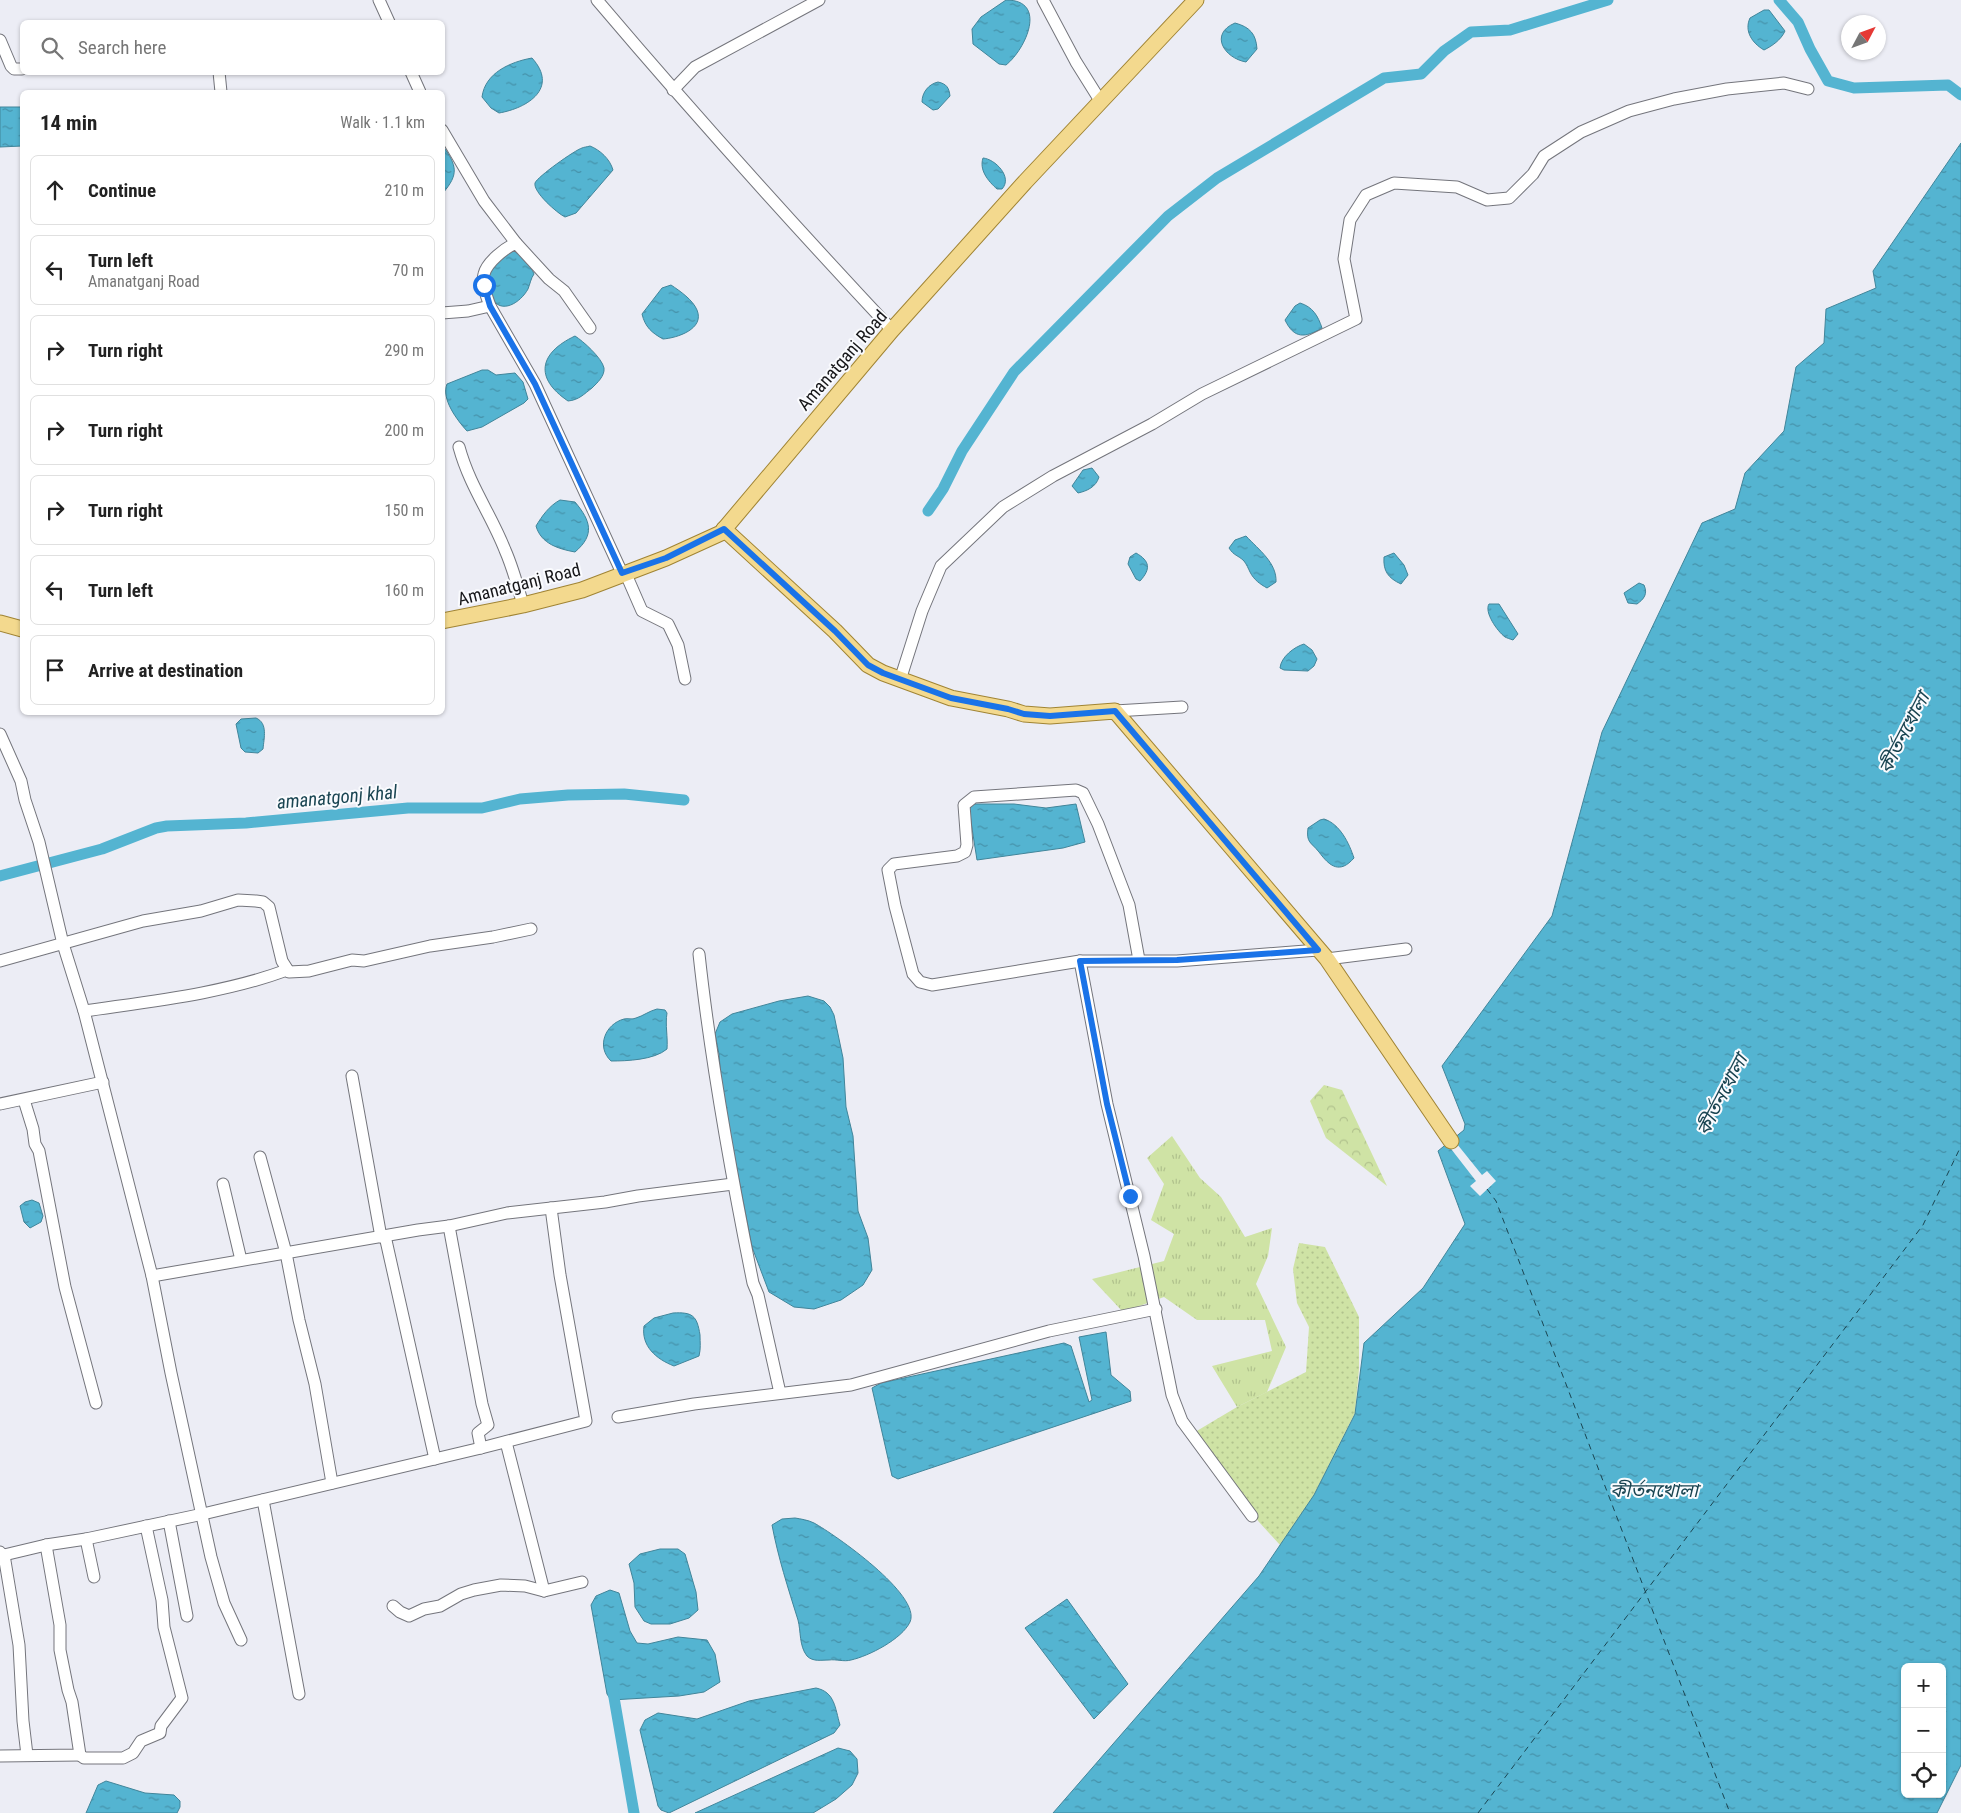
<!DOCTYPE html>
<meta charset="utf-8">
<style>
body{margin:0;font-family:"Roboto Condensed","Noto Sans Bengali",sans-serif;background:#f6f6f6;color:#222}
.controls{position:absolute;right:15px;bottom:15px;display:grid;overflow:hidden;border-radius:8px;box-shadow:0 1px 4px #0004}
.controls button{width:45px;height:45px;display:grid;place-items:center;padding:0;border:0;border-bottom:1px solid #e0e0e0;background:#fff;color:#222;font:25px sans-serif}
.compass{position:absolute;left:1841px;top:15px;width:45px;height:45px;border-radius:50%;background:#fff;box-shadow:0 1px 4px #0004;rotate:49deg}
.stop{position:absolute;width:15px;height:15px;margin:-11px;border:4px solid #1a73e8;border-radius:50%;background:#fff}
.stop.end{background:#1a73e8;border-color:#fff;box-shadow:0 1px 5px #0008}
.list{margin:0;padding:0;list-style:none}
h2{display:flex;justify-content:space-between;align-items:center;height:65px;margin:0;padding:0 20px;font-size:21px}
h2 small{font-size:16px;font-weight:400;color:#767676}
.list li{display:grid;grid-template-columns:32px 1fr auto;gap:15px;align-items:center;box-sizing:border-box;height:70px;margin:0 10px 10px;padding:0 10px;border:1px solid #e0e0e0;border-radius:8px}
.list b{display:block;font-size:19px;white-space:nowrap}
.list p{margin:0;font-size:16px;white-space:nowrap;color:#767676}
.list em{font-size:16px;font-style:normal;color:#767676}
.icon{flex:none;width:28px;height:28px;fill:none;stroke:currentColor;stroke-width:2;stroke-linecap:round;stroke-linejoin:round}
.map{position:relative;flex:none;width:1961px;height:1813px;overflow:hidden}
.search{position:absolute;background:#fff;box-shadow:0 1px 4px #0004;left:20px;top:20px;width:425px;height:55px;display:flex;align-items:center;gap:12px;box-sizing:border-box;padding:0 18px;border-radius:8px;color:#767676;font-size:19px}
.panel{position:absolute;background:#fff;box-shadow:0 1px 4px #0004;left:20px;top:90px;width:425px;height:625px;border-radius:8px}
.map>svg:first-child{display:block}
.grass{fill:url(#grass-dots)}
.forest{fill:url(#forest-crowns)}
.park{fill:url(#park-tufts)}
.water{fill:url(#water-ripples);stroke:#41859a;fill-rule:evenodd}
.pier{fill:#ecedf5}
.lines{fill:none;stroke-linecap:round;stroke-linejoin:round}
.canal{stroke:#54b4d1;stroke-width:11}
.ferry{stroke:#1a4552;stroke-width:1;stroke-dasharray:6 5;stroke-linecap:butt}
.minor-casing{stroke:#74757c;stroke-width:13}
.major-casing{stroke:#a08434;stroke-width:17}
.minor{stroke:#fff;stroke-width:11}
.major{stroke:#f3d98e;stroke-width:15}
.route{stroke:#1a73e8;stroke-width:6}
.labels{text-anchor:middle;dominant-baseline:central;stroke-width:4;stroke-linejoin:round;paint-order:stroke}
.street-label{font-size:18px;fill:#161619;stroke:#fafbfe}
.water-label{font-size:19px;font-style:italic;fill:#1a4552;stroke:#fafbfe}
</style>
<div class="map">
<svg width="1961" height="1813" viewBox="0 0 1961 1813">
<defs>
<pattern id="grass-dots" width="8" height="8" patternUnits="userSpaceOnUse" patternTransform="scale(1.25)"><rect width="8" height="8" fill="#cfe3a5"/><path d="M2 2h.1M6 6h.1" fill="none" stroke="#b1c28d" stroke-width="1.8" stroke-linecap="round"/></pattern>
<pattern id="forest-crowns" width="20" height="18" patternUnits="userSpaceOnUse" patternTransform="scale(1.25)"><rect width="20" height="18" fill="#cfe3a5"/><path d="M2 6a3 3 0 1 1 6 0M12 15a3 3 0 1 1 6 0" fill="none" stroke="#b1c28d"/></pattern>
<pattern id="park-tufts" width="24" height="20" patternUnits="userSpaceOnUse" patternTransform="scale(1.25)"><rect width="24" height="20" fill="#cfe3a5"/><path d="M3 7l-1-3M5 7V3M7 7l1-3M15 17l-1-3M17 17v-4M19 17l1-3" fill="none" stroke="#b1c28d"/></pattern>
<pattern id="water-ripples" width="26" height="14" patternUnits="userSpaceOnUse" patternTransform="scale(1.25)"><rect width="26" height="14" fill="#54b4d1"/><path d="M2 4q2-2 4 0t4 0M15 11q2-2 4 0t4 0" fill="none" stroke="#4591a9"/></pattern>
</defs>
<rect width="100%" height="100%" fill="#ecedf5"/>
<path class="grass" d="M1299 1243 1325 1247 1359 1317V1369L1355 1413 1314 1495 1280 1545 1259 1522 1190 1435 1237 1407 1306 1372 1309 1327 1297 1303 1293 1269Z"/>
<path class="forest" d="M1324 1085 1342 1090 1387 1186 1326 1138 1310 1101Z"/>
<path class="park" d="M1172 1136 1200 1178 1221 1197 1245 1237 1272 1228 1268 1256 1256 1284 1286 1347 1267 1392 1237 1407 1212 1366 1272 1351 1265 1320H1197L1164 1297 1123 1312 1092 1279 1164 1261 1174 1234 1151 1220 1164 1184 1147 1158Z"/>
<g class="water">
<path d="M1006 0C1048 0 1026 49 1006 65L999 64 973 44 972 29 981 17Z"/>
<path d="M1764 10H1769L1785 31C1781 40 1772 46 1764 50 1752 43 1744 31 1750 18Z"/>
<path d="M1235 23C1250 27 1256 34 1257 49L1246 62C1224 58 1209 34 1235 23Z"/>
<path d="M532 58C559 88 528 108 499 113L491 108 482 97C485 73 510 62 532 58Z"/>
<path d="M938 82C947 84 949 88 950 96L938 109 933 110 922 102C922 92 929 84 938 82Z"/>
<path d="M0 107H22V146L0 147Z"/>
<path d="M1961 143V1765L1937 1813H1053L1259 1576 1314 1495 1355 1414 1364 1343 1423 1288 1465 1224 1438 1151 1464 1130 1465 1124 1442 1066 1552 916 1602 732 1702 523 1735 509 1745 473 1784 431 1796 367 1824 343 1826 309 1876 288 1873 271ZM1905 1667H1942V1794H1905Z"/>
<path d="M443 146C457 166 459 174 443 193Z"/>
<path d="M590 146C600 150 610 159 613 170L576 213 565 217C557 213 533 192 535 183 537 177 575 150 582 148 584 147 587 147 590 146Z"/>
<path d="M983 158C995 159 1013 177 1002 189H997C988 181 979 170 983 158Z"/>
<path d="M512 250C521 255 530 264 534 274 531 278 530 284 528 289 521 302 501 316 491 297 488 293 487 287 485 282L492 266Z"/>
<path d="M671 285C680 291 693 300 697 310 705 329 677 338 663 339 652 333 645 327 642 314L662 288Z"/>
<path d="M1300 303C1313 307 1318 316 1322 328 1305 338 1294 339 1285 320L1295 306Z"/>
<path d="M575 336C583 341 602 358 604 368 605 376 597 383 592 388 584 394 579 400 568 401 534 378 539 353 575 336Z"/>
<path d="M482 370H488L496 375 515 373 523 382 528 399 524 403 482 427 467 431C457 420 441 399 447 384Z"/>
<path d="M1092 468 1099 477C1096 487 1087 491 1078 493L1072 486 1083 470Z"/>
<path d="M560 500 575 502C591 521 595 535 575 552 559 549 541 544 536 526 542 516 549 506 560 500Z"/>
<path d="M1246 536C1259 550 1277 563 1276 582L1267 588C1260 584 1254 580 1250 572 1248 568 1247 565 1244 561 1238 555 1234 556 1229 548L1235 540Z"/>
<path d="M1136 553C1150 561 1151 569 1140 581L1136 579 1128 564 1130 557Z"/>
<path d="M1394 553 1404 565 1408 575 1401 584C1388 578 1383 571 1384 557Z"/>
<path d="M1639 583 1644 585C1648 594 1644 599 1637 604L1628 603 1624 593Z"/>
<path d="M1489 604H1499L1518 634 1513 640C1510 639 1507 638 1505 637 1497 631 1484 612 1489 604Z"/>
<path d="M1304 644 1312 650 1317 659 1314 666 1308 671 1284 670 1280 668C1281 657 1294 647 1304 644Z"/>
<path d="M256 718C268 723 264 738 263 749L258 753 245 752 241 748 236 724 241 719Z"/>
<path d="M973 804H1014L1046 808 1076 804 1085 842 1063 848 977 860 969 809Z"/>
<path d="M1324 819C1340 824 1349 843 1354 858 1340 874 1330 867 1319 852 1311 842 1306 843 1308 828L1320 820Z"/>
<path d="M808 996 824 1001 830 1007 834 1015 843 1058 846 1107 853 1136 858 1211 868 1238 872 1270 863 1285 841 1300 814 1309 794 1307 769 1292 752 1247 722 1093 719 1054 715 1034 720 1022 732 1014 779 1001Z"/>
<path d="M657 1009 665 1010 667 1013C665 1025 668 1037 667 1049 654 1060 627 1061 611 1061 596 1047 605 1024 624 1019 628 1018 632 1020 636 1018 643 1016 649 1011 657 1009Z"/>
<path d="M32 1200 39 1203 43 1216 41 1222 30 1228 24 1222 20 1206 25 1202Z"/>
<path d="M673 1313C692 1312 697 1315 700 1335 700 1343 701 1348 699 1356L674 1366C656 1359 641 1346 644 1326L654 1318Z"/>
<path d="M1106 1332 1111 1375 1130 1391 1131 1401 898 1479 892 1476 872 1388 881 1383 1064 1343 1071 1346 1089 1402 1092 1400 1079 1337Z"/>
<path d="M795 1518C801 1519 808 1520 814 1523 834 1534 922 1595 910 1622 902 1639 869 1656 851 1660 844 1662 836 1659 829 1660 821 1660 813 1662 807 1656 799 1646 801 1631 798 1620 788 1588 778 1557 772 1525L782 1519Z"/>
<path d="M660 1549H678L685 1554 696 1592 698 1610 689 1618 670 1624H651L644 1621 635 1607 634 1583 629 1564 640 1554Z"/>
<path d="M610 1590 619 1593 630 1631 637 1643 648 1644 678 1637 707 1640 715 1654 720 1682 704 1692 679 1696 611 1700 607 1694 591 1605 596 1596Z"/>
<path d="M1067 1599 1128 1684 1094 1719 1025 1628Z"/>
<path d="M816 1688C835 1692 835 1708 840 1725L834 1733 669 1813 661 1810 658 1806 640 1730 645 1720 658 1713 697 1719 749 1701Z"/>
<path d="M838 1748 850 1751 857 1759 858 1773 852 1785 836 1799 813 1813H695Z"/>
<path d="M106 1781 145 1793 174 1795 180 1801V1807L177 1813H86L98 1785Z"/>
</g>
<path class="pier" d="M1453 1139 1482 1175 1487 1171 1496 1181 1480 1196 1470 1186 1476 1181 1448 1145Z"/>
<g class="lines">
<g class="canal">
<path d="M1779 0 1798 22 1810 49 1828 81 1854 88 1948 85 1961 95"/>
<path d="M928 511 943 489 962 451 1014 372 1168 216 1217 178 1384 78 1421 74 1444 51 1471 32 1510 30 1608 0"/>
<path d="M0 876 102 849 156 828 167 826 246 823 408 808H482L520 799 568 795 624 794 684 800"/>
<path d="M612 1686 634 1813"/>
</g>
<g class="ferry">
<path d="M1487 1189 1496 1201 1730 1813"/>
<path d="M1478 1813 1923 1225 1961 1146"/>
</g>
<defs>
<g id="minor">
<path d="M379 0 389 22"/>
<path d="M597 0C692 112 791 222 892 330"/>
<path d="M1043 0 1076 62 1101 102"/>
<path d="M0 40 11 66 14 69H22"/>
<path d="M219 72 221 92"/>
<path d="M411 72 420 92"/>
<path d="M673 90 695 67 819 0"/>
<path d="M442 130 484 201 516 243"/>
<path d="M490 306C487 297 481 284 484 274 487 262 505 248 516 243L549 279 564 291 590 328"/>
<path d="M442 313 468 311 490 306 535 384 622 573"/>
<path d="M459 447C470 487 491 514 505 550 513 568 518 587 523 605"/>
<path d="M625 572 642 611 668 624 678 645 685 679"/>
<path d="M900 680 922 611 941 566 1003 507 1053 476 1152 424 1202 394 1356 319 1344 259 1350 220 1366 195 1394 183 1457 187 1487 200 1509 198 1533 174 1544 156 1581 132 1629 111 1674 99 1727 89 1784 83 1808 89"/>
<path d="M1115 711 1182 707"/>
<path d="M0 734 21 781 25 800 39 842 63 944 84 1011 152 1276 171 1373 211 1557 224 1603 241 1640"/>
<path d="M699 954C711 1065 731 1174 753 1283L758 1295 780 1393"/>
<path d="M1327 959 1406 949"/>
<path d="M1139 960 1129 905 1098 824 1083 793 1076 790 974 797 964 805 967 845 965 852 957 856 894 864 888 870 895 906 913 974 920 982 932 985 1080 961H1177L1318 950"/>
<path d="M0 961 143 921 201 911 238 900 256 901 263 902 269 907 282 961 289 972 309 971 352 960 364 961 430 946 493 937 531 929"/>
<path d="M1080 961 1107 1104 1144 1256 1172 1395 1182 1421 1252 1516"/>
<path d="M84 1011C152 1001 222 994 287 970"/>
<path d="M352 1076 381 1237"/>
<path d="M24 1100 33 1129 35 1144 39 1151 65 1287 96 1403"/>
<path d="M0 1104 103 1082"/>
<path d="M260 1157 286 1253 299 1320 315 1384 332 1483"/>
<path d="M223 1184 241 1260"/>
<path d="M449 1226 482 1404 488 1425 478 1433 481 1448"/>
<path d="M385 1236 435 1459"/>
<path d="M152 1276 418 1230 449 1226 507 1213 605 1202 638 1196 733 1184"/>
<path d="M618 1417 694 1404 851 1385 1049 1331 1156 1309"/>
<path d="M506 1442 544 1591"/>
<path d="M263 1500 299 1694"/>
<path d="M169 1521 187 1616"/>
<path d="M86 1539 94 1577"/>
<path d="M0 1552 1 1556 4 1555 46 1545 86 1539 203 1514 481 1448 586 1421 560 1275 551 1208"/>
<path d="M4 1555 19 1645 23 1721 27 1755"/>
<path d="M393 1606 400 1612 409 1616 424 1609 440 1606 461 1594 474 1590 501 1585 525 1586 544 1591 582 1582"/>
<path d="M80 1755 84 1758H123L133 1753 141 1741 160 1733 161 1726 182 1698 164 1627 162 1600 146 1526"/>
<path d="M0 1756 80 1755 72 1702 68 1690 60 1650V1625L46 1545"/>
</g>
<g id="major">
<path d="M724 529 835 631 868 665 883 673 951 698 1008 709 1024 714 1050 716 1115 711 1327 959 1451 1141"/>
<path d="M442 621 523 605 582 590 666 558 721 533 892 330 1025 182 1196 0"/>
<path d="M0 623 22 629"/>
</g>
</defs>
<use href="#minor" class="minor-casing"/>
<use href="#major" class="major-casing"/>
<use href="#minor" class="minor"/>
<use href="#major" class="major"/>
</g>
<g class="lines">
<path class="route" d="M484 285 490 306 535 384 622 573 666 558 724 529 835 631 868 665 883 673 951 698 1008 709 1024 714 1050 716 1115 711 1318 950 1177 960 1080 961 1107 1104 1130 1196"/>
</g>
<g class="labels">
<g class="street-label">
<text transform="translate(842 360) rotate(-49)">Amanatganj Road</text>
<text transform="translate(519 584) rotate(-14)">Amanatganj Road</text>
</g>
<g class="water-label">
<text transform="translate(1904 733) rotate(-63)">কীর্তনখোলা</text>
<text transform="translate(337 797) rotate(-5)">amanatgonj khal</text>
<text transform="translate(1722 1095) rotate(-63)">কীর্তনখোলা</text>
<text x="1654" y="1490">কীর্তনখোলা</text>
</g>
</g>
</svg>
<div class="controls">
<button>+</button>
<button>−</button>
<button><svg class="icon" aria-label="locate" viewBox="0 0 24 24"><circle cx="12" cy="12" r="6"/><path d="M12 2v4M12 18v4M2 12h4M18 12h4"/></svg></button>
</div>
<svg class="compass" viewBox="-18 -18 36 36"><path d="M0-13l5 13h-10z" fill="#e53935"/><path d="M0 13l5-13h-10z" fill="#767676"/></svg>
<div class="stop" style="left:484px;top:285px"></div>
<div class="stop end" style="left:1130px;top:1196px"></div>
<div class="search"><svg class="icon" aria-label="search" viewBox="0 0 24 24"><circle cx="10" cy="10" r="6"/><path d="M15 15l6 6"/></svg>Search here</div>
<section class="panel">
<h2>14 min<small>Walk · 1.1 km</small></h2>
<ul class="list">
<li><svg class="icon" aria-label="ahead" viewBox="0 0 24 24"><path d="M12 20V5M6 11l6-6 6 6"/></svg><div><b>Continue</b></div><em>210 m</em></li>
<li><svg class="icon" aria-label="left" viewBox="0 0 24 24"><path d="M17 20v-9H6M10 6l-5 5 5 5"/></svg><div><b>Turn left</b><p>Amanatganj Road</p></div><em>70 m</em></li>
<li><svg class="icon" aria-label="right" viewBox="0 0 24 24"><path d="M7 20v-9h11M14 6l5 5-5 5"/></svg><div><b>Turn right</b></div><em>290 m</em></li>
<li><svg class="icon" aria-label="right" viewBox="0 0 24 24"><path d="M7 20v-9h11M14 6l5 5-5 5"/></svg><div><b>Turn right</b></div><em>200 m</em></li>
<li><svg class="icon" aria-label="right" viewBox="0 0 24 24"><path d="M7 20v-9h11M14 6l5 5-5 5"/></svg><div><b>Turn right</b></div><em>150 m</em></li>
<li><svg class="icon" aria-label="left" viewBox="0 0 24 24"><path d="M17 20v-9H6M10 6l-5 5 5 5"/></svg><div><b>Turn left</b></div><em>160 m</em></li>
<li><svg class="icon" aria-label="arrive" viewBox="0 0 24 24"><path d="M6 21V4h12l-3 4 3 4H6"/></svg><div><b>Arrive at destination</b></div></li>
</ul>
</section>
</div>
